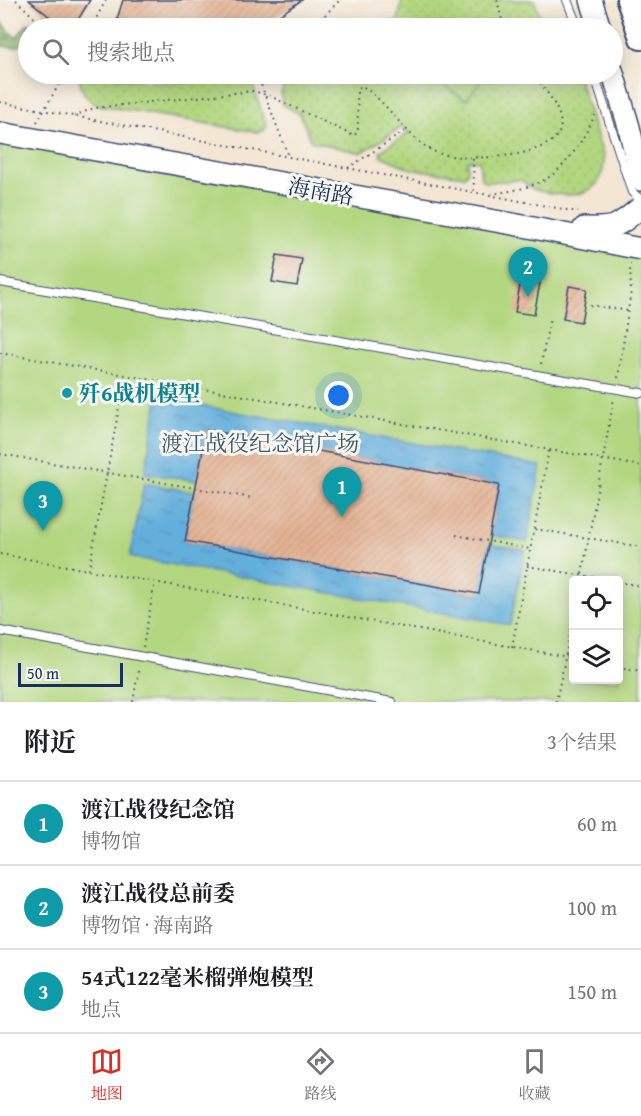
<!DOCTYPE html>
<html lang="zh">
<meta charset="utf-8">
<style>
body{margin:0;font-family:"Gentium Book Plus","Noto Serif SC",serif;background:#f6f6f6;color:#202124}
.controls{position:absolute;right:18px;bottom:18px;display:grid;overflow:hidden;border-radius:6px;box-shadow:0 3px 15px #0003}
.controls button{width:54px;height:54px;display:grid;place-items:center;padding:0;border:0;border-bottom:2px solid #e0e0e0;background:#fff;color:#202124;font:30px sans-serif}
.scale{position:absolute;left:18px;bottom:15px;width:105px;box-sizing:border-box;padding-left:6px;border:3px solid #1b2f5e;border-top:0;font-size:16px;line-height:21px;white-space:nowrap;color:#1b2f5e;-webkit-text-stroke:4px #f6f6f2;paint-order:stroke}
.you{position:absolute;left:339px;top:396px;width:21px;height:21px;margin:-15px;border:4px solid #fff;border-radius:50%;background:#1a73e8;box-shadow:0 0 0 9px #1a73e833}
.badge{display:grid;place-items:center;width:39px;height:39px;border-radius:50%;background:#d93025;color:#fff;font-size:20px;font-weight:700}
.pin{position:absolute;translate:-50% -50px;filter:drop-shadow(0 2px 3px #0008)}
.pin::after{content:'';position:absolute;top:32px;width:21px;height:18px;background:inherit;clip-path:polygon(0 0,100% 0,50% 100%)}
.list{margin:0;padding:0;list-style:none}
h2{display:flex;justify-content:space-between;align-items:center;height:78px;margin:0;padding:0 24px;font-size:26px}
h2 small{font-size:20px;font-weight:400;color:#757577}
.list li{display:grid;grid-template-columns:39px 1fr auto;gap:18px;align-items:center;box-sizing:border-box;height:84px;padding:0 24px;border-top:2px solid #e0e0e0}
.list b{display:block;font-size:22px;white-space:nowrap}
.list p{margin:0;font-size:20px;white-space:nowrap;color:#757577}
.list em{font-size:20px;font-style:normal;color:#757577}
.icon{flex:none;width:33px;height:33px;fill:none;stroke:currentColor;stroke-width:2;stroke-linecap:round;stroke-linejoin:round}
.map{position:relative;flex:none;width:641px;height:702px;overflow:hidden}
.search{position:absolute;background:#fff;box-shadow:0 3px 15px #0003;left:18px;right:18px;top:18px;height:66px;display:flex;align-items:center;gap:15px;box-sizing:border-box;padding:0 21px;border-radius:33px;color:#757577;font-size:22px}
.sheet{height:330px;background:#fff}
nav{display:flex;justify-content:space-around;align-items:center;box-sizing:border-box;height:84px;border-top:2px solid #e0e0e0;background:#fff;font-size:16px;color:#757577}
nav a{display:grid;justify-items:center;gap:3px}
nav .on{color:#d93025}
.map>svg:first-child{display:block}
.grass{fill:url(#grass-dots);stroke:#67836f;stroke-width:1.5}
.forest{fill:url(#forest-firs);stroke:#547466;stroke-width:1.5}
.park{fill:#b3d780;stroke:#67836f;stroke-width:1.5;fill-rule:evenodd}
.water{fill:url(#water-ripples);stroke:#3f6f9d;stroke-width:1.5}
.building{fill:url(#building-hatch)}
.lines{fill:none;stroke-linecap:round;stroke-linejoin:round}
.lane-casing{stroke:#3b4a6f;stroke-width:10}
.secondary-casing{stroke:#3b4a6f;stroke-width:24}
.primary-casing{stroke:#3b4a6f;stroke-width:26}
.path{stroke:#3b4a6f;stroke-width:2;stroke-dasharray:1.5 4.5;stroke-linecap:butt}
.lane{stroke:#fff;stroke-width:8}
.secondary{stroke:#fff;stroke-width:21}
.primary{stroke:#fff;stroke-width:22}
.culture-dot{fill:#0f9aa8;stroke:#f6f6f2;stroke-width:2}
.labels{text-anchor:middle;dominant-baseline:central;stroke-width:6;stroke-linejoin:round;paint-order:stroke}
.street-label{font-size:22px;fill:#1b2f5e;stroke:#f6f6f2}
.culture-label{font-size:22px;font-weight:bold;fill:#0d838f;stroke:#f6f6f2;text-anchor:start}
.park-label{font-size:22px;fill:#415966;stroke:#f6f6f2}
</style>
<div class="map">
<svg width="641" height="702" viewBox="0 0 641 702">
<defs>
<pattern id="grass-dots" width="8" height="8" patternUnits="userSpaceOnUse" patternTransform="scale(1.5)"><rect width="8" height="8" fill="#b3d780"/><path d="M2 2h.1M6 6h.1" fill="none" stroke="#99b971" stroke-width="1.8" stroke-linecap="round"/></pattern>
<pattern id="forest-firs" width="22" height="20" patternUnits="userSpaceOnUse" patternTransform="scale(1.5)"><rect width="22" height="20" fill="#8eb86e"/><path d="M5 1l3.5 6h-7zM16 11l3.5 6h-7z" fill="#73965e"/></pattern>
<pattern id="water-ripples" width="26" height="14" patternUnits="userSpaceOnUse" patternTransform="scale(1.5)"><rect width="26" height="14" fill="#63afdc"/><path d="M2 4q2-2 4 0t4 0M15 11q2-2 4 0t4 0" fill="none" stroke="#518fb6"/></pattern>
<pattern id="building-hatch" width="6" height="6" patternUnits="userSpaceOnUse" patternTransform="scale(1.5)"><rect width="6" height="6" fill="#e4b292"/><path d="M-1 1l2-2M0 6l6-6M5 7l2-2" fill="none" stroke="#c39980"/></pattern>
</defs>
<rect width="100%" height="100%" fill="#f6f6f2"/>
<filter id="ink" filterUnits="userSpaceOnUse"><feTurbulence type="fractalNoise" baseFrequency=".0167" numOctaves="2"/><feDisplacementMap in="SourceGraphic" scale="12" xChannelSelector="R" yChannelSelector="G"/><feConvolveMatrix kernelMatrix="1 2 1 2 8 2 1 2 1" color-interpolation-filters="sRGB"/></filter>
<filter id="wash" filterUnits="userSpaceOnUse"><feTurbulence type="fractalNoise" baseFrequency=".008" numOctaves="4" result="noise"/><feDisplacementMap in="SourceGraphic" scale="24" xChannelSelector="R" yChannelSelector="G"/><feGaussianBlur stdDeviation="1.35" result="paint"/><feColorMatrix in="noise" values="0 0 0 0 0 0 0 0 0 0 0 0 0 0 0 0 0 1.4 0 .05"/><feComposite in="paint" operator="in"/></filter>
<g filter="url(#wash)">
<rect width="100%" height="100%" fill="#f3e6d2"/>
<g class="grass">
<path d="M402 0H534L543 25 547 28H385L398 21Z"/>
<path d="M80 74C115 73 148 86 183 82 201 81 238 70 252 83L267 127 263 131 256 132 98 105C86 101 78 86 80 74Z"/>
<path d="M290 74H577L604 158C604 189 584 198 556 194 542 192 531 191 522 180L486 182 481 179 479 160 467 161 468 171 465 176 411 169 381 156 380 153 382 150 409 133 402 127 361 153 311 141 300 114 282 104 281 93Z"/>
</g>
<path class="forest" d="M0 21 16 38 28 23 35 28H28V44L14 47 0 46Z"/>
<g class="park">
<path d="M442 74H486L466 100 437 81Z"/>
<path d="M0 133 641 249V702H0ZM574 580H618V680H574Z"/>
</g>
<g class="water">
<path d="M158 398 541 466 527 542 490 535 499 485 207 430 197 481 145 473Z"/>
<path d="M144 483 195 492 185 541 478 594 488 544 525 550 510 625 130 557Z"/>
</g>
<g id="blocks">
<g class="building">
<path d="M29 0H90L73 28H69L50 17Z"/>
<path d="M123 0H302L260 28H121L123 22 117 19Z"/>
<path d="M277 255 302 259 297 286 272 282Z"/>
<path d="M521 280 540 283 534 315 515 312Z"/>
<path d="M569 286 587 289 581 322 563 319Z"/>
<path d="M207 430 499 485 479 594 185 541Z"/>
</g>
</g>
</g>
<g filter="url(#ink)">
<use href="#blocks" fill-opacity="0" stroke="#3b4a6f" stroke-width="1.5"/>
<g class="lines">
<defs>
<g id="lane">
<path d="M567 0 578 28"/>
<path d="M594 74 632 192 641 200"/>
<path d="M0 282 641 393"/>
<path d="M0 631 392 702"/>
</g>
<g id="secondary">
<path d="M591 0 600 28"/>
<path d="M612 70 629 127 641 180"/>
<path d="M0 133 518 225 641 249"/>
<path d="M584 228C616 229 617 227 641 207"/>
</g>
<path id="primary" d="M628 0 641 38"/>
</defs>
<use href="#lane" class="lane-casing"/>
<use href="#secondary" class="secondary-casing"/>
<use href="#primary" class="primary-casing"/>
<g class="path">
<path d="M16 0 45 28"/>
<path d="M497 0 504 28"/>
<path d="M91 28 106 0"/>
<path d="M312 28 340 0"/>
<path d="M118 74 146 77 213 74"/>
<path d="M257 74 288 155"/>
<path d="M0 102 578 212"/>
<path d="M74 116 94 108 253 91 270 96 354 136 358 131 357 90 362 86C389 103 405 136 433 151 456 163 551 160 560 130 565 112 543 87 533 74"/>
<path d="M37 122 65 74"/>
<path d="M473 159 474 192"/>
<path d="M348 168 408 129"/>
<path d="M491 194C506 192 524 189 538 183 564 173 583 140 595 115"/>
<path d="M590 305 629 311"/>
<path d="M0 353 641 466"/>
<path d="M541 364 550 318"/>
<path d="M618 378 631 291 630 264"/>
<path d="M0 454 252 498"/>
<path d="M535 529 641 547"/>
<path d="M456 535 530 549"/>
<path d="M0 554 574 658"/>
<path d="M527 566 609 580"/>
<path d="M89 570 125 375"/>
<path d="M581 580 614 398"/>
<path d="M618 582 641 586"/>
<path d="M143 647 155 582"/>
<path d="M512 647 549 450"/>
<path d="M618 667 641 671"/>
<path d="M133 702 139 667"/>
<path d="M556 702 574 615"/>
</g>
<use href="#lane" class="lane"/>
<use href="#secondary" class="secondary"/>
<use href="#primary" class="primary"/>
</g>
</g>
<circle class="culture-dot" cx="67" cy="393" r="6"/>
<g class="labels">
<g class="street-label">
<text transform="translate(321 191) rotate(10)">海南路</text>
</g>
<g class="culture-label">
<text x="79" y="393">歼6战机模型</text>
</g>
<g class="park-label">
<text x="260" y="443">渡江战役纪念馆广场</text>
</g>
</g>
</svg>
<div class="controls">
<button><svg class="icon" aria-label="locate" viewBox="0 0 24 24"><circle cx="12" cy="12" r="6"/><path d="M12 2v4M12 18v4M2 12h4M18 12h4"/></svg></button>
<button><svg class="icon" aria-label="layers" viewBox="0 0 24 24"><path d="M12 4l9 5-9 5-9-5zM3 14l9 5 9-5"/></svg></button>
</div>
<div class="scale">50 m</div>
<div class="you"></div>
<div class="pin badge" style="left:342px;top:517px;background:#0f9aa8">1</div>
<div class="pin badge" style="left:528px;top:297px;background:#0f9aa8">2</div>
<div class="pin badge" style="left:43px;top:531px;background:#0f9aa8">3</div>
<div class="search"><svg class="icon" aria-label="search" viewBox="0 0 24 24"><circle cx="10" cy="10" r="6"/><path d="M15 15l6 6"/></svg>搜索地点</div>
</div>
<section class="sheet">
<h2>附近<small>3个结果</small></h2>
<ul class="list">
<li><span class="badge" style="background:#0f9aa8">1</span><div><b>渡江战役纪念馆</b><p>博物馆</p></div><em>60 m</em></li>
<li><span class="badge" style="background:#0f9aa8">2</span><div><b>渡江战役总前委</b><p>博物馆 · 海南路</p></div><em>100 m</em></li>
<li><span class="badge" style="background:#0f9aa8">3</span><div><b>54式122毫米榴弹炮模型</b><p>地点</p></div><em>150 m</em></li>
</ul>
</section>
<nav>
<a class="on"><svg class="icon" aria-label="map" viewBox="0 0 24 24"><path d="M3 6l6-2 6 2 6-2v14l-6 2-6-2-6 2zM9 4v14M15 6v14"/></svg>地图</a>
<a><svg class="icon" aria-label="directions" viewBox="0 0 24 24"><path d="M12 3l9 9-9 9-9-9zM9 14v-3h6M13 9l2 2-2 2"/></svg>路线</a>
<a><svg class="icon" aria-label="saved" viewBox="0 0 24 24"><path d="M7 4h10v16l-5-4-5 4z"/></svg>收藏</a>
</nav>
